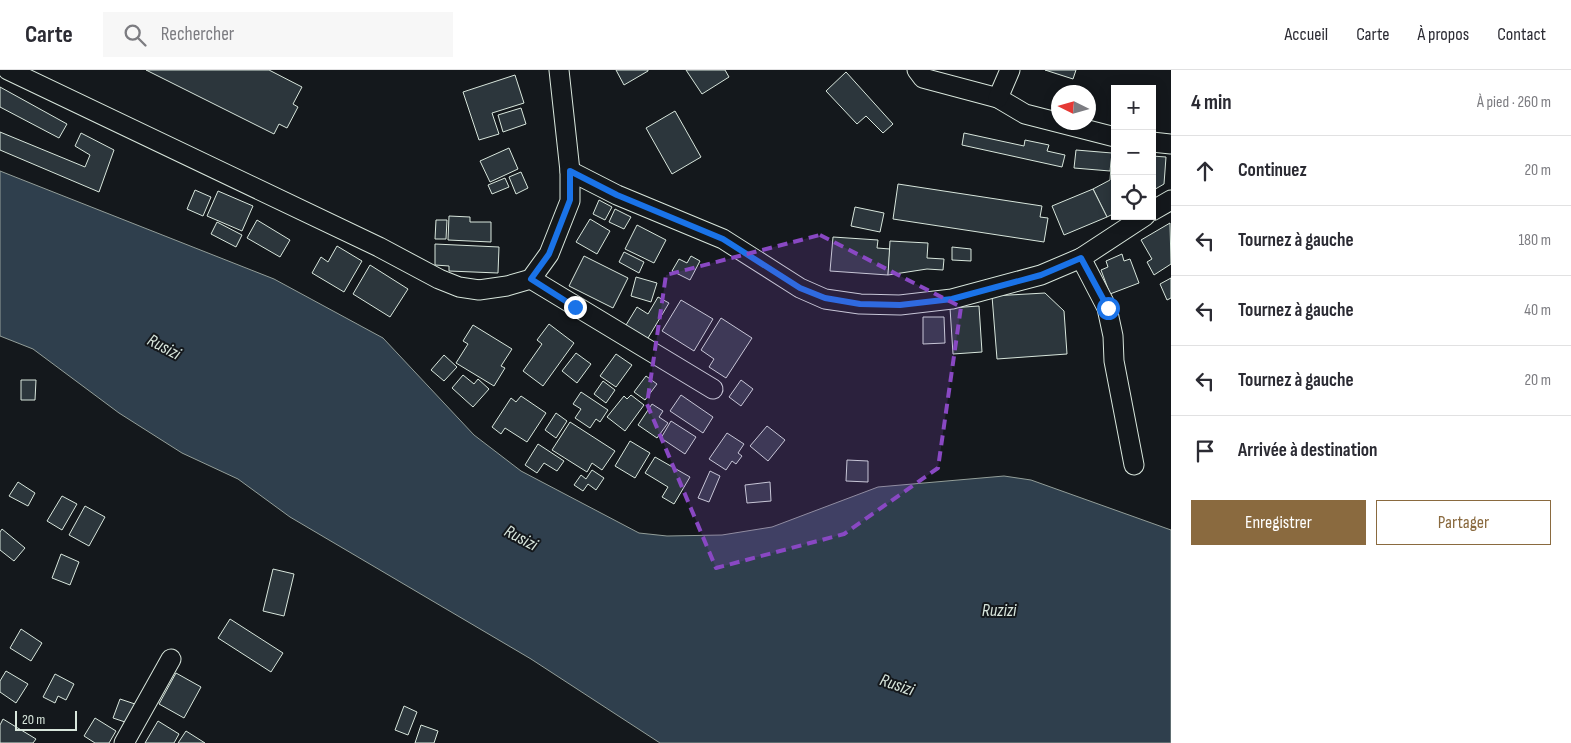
<!DOCTYPE html>
<html lang="fr">
<meta charset="utf-8">
<style>
body{margin:0;font-family:"Sofia Sans Condensed",sans-serif;background:#f7f7f7;color:#2b2b33}
.controls{position:absolute;right:15px;top:15px;display:grid;overflow:hidden;border-radius:0px;box-shadow:0 2px 12px #0003}
.controls button{width:45px;height:45px;display:grid;place-items:center;padding:0;border:0;border-bottom:1px solid #e1e1e2;background:#fff;color:#2b2b33;font:25px sans-serif}
.compass{position:absolute;left:1051px;top:15px;width:45px;height:45px;border-radius:50%;background:#fff;box-shadow:0 2px 12px #0003;rotate:275deg}
.scale{position:absolute;left:15px;bottom:12px;width:62px;box-sizing:border-box;padding-left:5px;border:2px solid #d8e6dc;border-top:0;font-size:14px;line-height:18px;white-space:nowrap;color:#d8e6dc;-webkit-text-stroke:4px #14181c;paint-order:stroke}
.stop{position:absolute;width:15px;height:15px;margin:-11px;border:4px solid #1a73e8;border-radius:50%;background:#fff}
.stop.end{background:#1a73e8;border-color:#fff;box-shadow:0 1px 5px #0008}
.list{margin:0;padding:0;list-style:none}
h2{display:flex;justify-content:space-between;align-items:center;height:65px;margin:0;padding:0 20px;font-size:21px}
h2 small{font-size:16px;font-weight:400;color:#7c7c81}
.list li{display:grid;grid-template-columns:32px 1fr auto;gap:15px;align-items:center;box-sizing:border-box;height:70px;padding:0 20px;border-top:1px solid #e1e1e2}
.list b{display:block;font-size:19px;white-space:nowrap}
.list em{font-size:16px;font-style:normal;color:#7c7c81}
.actions{display:flex;gap:10px;padding:15px 20px}
.actions a{flex:1;padding:11px 0;border:1px solid #8a6a3f;border-radius:0px;text-align:center;font-size:18px;color:#8a6a3f}
.actions .main{background:#8a6a3f;color:#fff}
.icon{flex:none;width:28px;height:28px;fill:none;stroke:currentColor;stroke-width:2;stroke-linecap:round;stroke-linejoin:round}
.map{position:relative;flex:none;width:1171px;height:673px;overflow:hidden}
header{display:flex;align-items:center;gap:30px;box-sizing:border-box;height:70px;padding:0 25px;background:#fff;border-bottom:1px solid #e1e1e2}
header strong{font-size:24px}
nav{display:flex;gap:28px;margin-inline-start:auto;font-size:18px}
.search{width:350px;height:45px;background:#f7f7f7;display:flex;align-items:center;gap:12px;box-sizing:border-box;padding:0 18px;border-radius:0px;color:#7c7c81;font-size:19px}
main{display:flex}
aside{flex:1;background:#fff}
.map>svg:first-child{display:block}
.water{fill:#2f3f4d;stroke:#939e99}
.building{fill:#2c363c;stroke:#d8e6dc}
.lines{fill:none;stroke-linecap:round;stroke-linejoin:round}
.street-casing{stroke:#d8e6dc;stroke-width:21}
.street{stroke:#14181c;stroke-width:19}
.route{stroke:#1a73e8;stroke-width:6}
.marked{fill:#8948c3;fill-opacity:0.2;stroke:#8948c3;stroke-width:4;stroke-dasharray:10 6;stroke-linejoin:round}
.labels{text-anchor:middle;dominant-baseline:central;stroke-width:4;stroke-linejoin:round;paint-order:stroke}
.water-label{font-size:18px;font-style:italic;fill:#d8e6dc;stroke:#14181c}
</style>
<header>
<strong>Carte</strong>
<div class="search"><svg class="icon" aria-label="search" viewBox="0 0 24 24"><circle cx="10" cy="10" r="6"/><path d="M15 15l6 6"/></svg>Rechercher</div>
<nav><a>Accueil</a><a>Carte</a><a>À propos</a><a>Contact</a></nav>
</header>
<main>
<div class="map">
<svg width="1171" height="673" viewBox="0 0 1171 673">
<rect width="100%" height="100%" fill="#14181c"/>
<path class="water" d="M0 101 274 209 383 268 474 365 521 401 639 463 667 466 722 465 772 457 878 417 1004 406 1031 410 1171 460V673H660L531 589 290 447 238 409 182 383 119 343 33 279 0 266Z"/>
<g class="building">
<path d="M146 0H269L302 17 293 34 298 37 287 58 279 54 274 64Z"/>
<path d="M616 0H648V1L624 15Z"/>
<path d="M686 0H725L729 7 702 24Z"/>
<path d="M1045 0H1076L1073 9Z"/>
<path d="M846 2 893 54 883 63 866 46 857 54 826 21Z"/>
<path d="M515 5 524 33 492 43 499 64 479 70 463 22Z"/>
<path d="M0 17 67 54 59 68 0 37Z"/>
<path d="M521 38 526 54 503 62 498 45Z"/>
<path d="M675 41 701 87 672 104 646 58Z"/>
<path d="M0 62 85 97 90 85 75 76 81 63 114 80 99 122 0 80Z"/>
<path d="M964 63 1024 76 1025 70 1049 75 1047 81 1065 85 1062 97 962 75Z"/>
<path d="M509 78 518 99 490 112 480 91Z"/>
<path d="M1076 80 1112 83 1110 101 1074 98Z"/>
<path d="M1112 83H1115V143L1107 147 1093 119 1110 110Z"/>
<path d="M1152 86 1166 87 1164 114 1152 121Z"/>
<path d="M521 102 528 118 516 124 509 107Z"/>
<path d="M505 108 509 117 492 124 488 115Z"/>
<path d="M898 114 1042 136 1040 147 1048 148 1044 172 893 149Z"/>
<path d="M1093 119 1107 147 1064 165 1052 136Z"/>
<path d="M195 120 211 127 203 146 187 139Z"/>
<path d="M218 121 253 136 242 161 207 146Z"/>
<path d="M599 130 612 137 605 150 593 144Z"/>
<path d="M855 137 884 143 880 162 851 156Z"/>
<path d="M615 139 631 147 624 159 609 152Z"/>
<path d="M449 146 470 147V152H491V172L448 170Z"/>
<path d="M590 149 610 161 597 184 576 172Z"/>
<path d="M257 150 290 170 280 187 247 168Z"/>
<path d="M436 150H447L446 169H435Z"/>
<path d="M217 152 242 165 236 177 211 164Z"/>
<path d="M1170 153 1171 194 1154 205 1147 192 1152 189 1141 170Z"/>
<path d="M637 155 666 170 654 193 625 179Z"/>
<path d="M833 167 878 170 877 178 890 179 888 205 830 201Z"/>
<path d="M890 171 928 173 927 188 944 189 943 200 927 199 888 205Z"/>
<path d="M435 174 499 177 498 203 449 201V196L435 195Z"/>
<path d="M337 176 362 191 344 222 312 203 321 187 328 192Z"/>
<path d="M952 177 971 179V191L952 190Z"/>
<path d="M624 182 644 192 639 203 619 192Z"/>
<path d="M1122 184 1124 191 1130 189 1139 213 1110 224 1101 200 1108 197 1106 191Z"/>
<path d="M584 186 628 208 613 238 569 216Z"/>
<path d="M691 186 700 191 690 210 672 201 679 189 687 193Z"/>
<path d="M370 195 408 219 390 247 353 224Z"/>
<path d="M636 207 657 213 651 232 631 226Z"/>
<path d="M1171 208V228L1167 230 1160 214Z"/>
<path d="M1045 223 1064 241 1067 284 997 289 992 226Z"/>
<path d="M658 227 669 233 645 273 623 260 637 237 648 244Z"/>
<path d="M681 230 713 249 694 281 662 261Z"/>
<path d="M979 236 982 282 953 284 950 238Z"/>
<path d="M923 247H944L945 273 923 274Z"/>
<path d="M721 248 752 268 726 308 709 297 714 289 701 280Z"/>
<path d="M549 254 574 273 543 316 523 301 542 274 537 270Z"/>
<path d="M473 255 512 279 501 296 505 298 494 316 456 293 468 274 463 271Z"/>
<path d="M576 283 591 294 577 313 562 301Z"/>
<path d="M616 284 632 295 616 317 600 306Z"/>
<path d="M444 285 457 297 444 311 431 300Z"/>
<path d="M463 305 474 314 478 309 489 319 473 337 452 318Z"/>
<path d="M646 306 657 314 645 330 634 322Z"/>
<path d="M21 310H36L35 330H21Z"/>
<path d="M741 310 753 319 741 336 729 327Z"/>
<path d="M603 311 615 320 606 333 594 324Z"/>
<path d="M581 322 608 340 600 352 596 349 590 358 575 348 581 339 573 334Z"/>
<path d="M631 325 644 335 625 361 607 347 624 326 627 329Z"/>
<path d="M681 325 713 347 703 363 670 341Z"/>
<path d="M521 326 546 343 527 372 505 358 501 364 492 357 511 328 516 332Z"/>
<path d="M652 334 663 341 659 347 668 353 657 368 638 355Z"/>
<path d="M556 343 567 351 556 368 545 360Z"/>
<path d="M671 351 696 367 685 384 661 368Z"/>
<path d="M570 352 615 381 602 400 592 393 587 402 552 380Z"/>
<path d="M767 356 785 370 768 391 750 376Z"/>
<path d="M727 363 744 374 738 383 742 386 736 394 732 391 726 400 709 389Z"/>
<path d="M630 371 650 383 635 408 615 396Z"/>
<path d="M538 374 564 391 557 401 544 393 537 403 525 395Z"/>
<path d="M655 387 690 407 674 434 662 427 668 417 645 403Z"/>
<path d="M847 390 868 391V412L846 411Z"/>
<path d="M592 400 604 408 596 420 588 414 583 421 574 415 581 405 586 409Z"/>
<path d="M710 401 720 406 709 432 698 428Z"/>
<path d="M18 412 35 423 28 436 9 426Z"/>
<path d="M770 412 771 431 747 433 745 415Z"/>
<path d="M62 426 77 434 62 460 47 451Z"/>
<path d="M85 436 105 447 89 476 69 465Z"/>
<path d="M2 459 25 478 14 491 0 480V462Z"/>
<path d="M61 484 79 492 70 515 52 508Z"/>
<path d="M273 499 294 504 284 546 263 541Z"/>
<path d="M230 549 283 583 271 602 218 568Z"/>
<path d="M21 559 42 573 31 591 10 578Z"/>
<path d="M6 601 28 614 16 633 0 622V611Z"/>
<path d="M176 603 201 617 184 648 159 634Z"/>
<path d="M55 604 74 614 66 630 58 626 55 633 43 627Z"/>
<path d="M120 629 135 634 128 653 113 648Z"/>
<path d="M404 636 417 642 408 665 395 660Z"/>
<path d="M95 648 116 661 109 673H95L84 666Z"/>
<path d="M3 649 36 669 33 673H0V655Z"/>
<path d="M158 651 179 664 174 673H145Z"/>
<path d="M421 655 438 661 434 673H415Z"/>
<path d="M186 661 205 673H178Z"/>
</g>
<g class="lines">
<defs>
<g id="street">
<path d="M8 0 379 177 439 209 459 217 479 220 507 216 531 209 549 184 570 131V101L559 0"/>
<path d="M917 0 923 8 998 28 1025 44 1115 67"/>
<path d="M998 28 1010 0"/>
<path d="M1152 72 1171 74"/>
<path d="M570 101 617 125 723 169 800 218 825 229 860 234 900 235 952 229 1041 205 1081 188 1145 146"/>
<path d="M1152 141 1171 130"/>
<path d="M1081 188 1107 238 1113 266 1114 291 1134 395"/>
<path d="M531 209 713 319"/>
<path d="M124 673 171 589"/>
</g>
</defs>
<use href="#street" class="street-casing"/>
<use href="#street" class="street"/>
</g>
<g class="lines">
<path class="route" d="M575 237 531 209 549 184 570 130V101L617 125 723 169 800 218 825 228 860 234 900 235 952 229 1041 205 1081 188 1108 238"/>
</g>
<path class="marked" d="M820 165 961 237 938 398 844 464 716 498 647 334 666 205Z"/>
<g class="labels">
<g class="water-label">
<text transform="translate(164 277) rotate(28)">Rusizi</text>
<text transform="translate(521 468) rotate(28)">Rusizi</text>
<text x="999" y="540">Ruzizi</text>
<text transform="translate(897 615) rotate(19)">Rusizi</text>
</g>
</g>
</svg>
<div class="controls">
<button>+</button>
<button>−</button>
<button><svg class="icon" aria-label="locate" viewBox="0 0 24 24"><circle cx="12" cy="12" r="6"/><path d="M12 2v4M12 18v4M2 12h4M18 12h4"/></svg></button>
</div>
<svg class="compass" viewBox="-18 -18 36 36"><path d="M0-13l5 13h-10z" fill="#e53935"/><path d="M0 13l5-13h-10z" fill="#7c7c81"/></svg>
<div class="scale">20 m</div>
<div class="stop" style="left:1108px;top:238px"></div>
<div class="stop end" style="left:575px;top:237px"></div>
</div>
<aside>
<h2>4 min<small>À pied · 260 m</small></h2>
<ul class="list">
<li><svg class="icon" aria-label="ahead" viewBox="0 0 24 24"><path d="M12 20V5M6 11l6-6 6 6"/></svg><div><b>Continuez</b></div><em>20 m</em></li>
<li><svg class="icon" aria-label="left" viewBox="0 0 24 24"><path d="M17 20v-9H6M10 6l-5 5 5 5"/></svg><div><b>Tournez à gauche</b></div><em>180 m</em></li>
<li><svg class="icon" aria-label="left" viewBox="0 0 24 24"><path d="M17 20v-9H6M10 6l-5 5 5 5"/></svg><div><b>Tournez à gauche</b></div><em>40 m</em></li>
<li><svg class="icon" aria-label="left" viewBox="0 0 24 24"><path d="M17 20v-9H6M10 6l-5 5 5 5"/></svg><div><b>Tournez à gauche</b></div><em>20 m</em></li>
<li><svg class="icon" aria-label="arrive" viewBox="0 0 24 24"><path d="M6 21V4h12l-3 4 3 4H6"/></svg><div><b>Arrivée à destination</b></div></li>
</ul>
<div class="actions"><a class="main">Enregistrer</a><a>Partager</a></div>
</aside>
</main>
